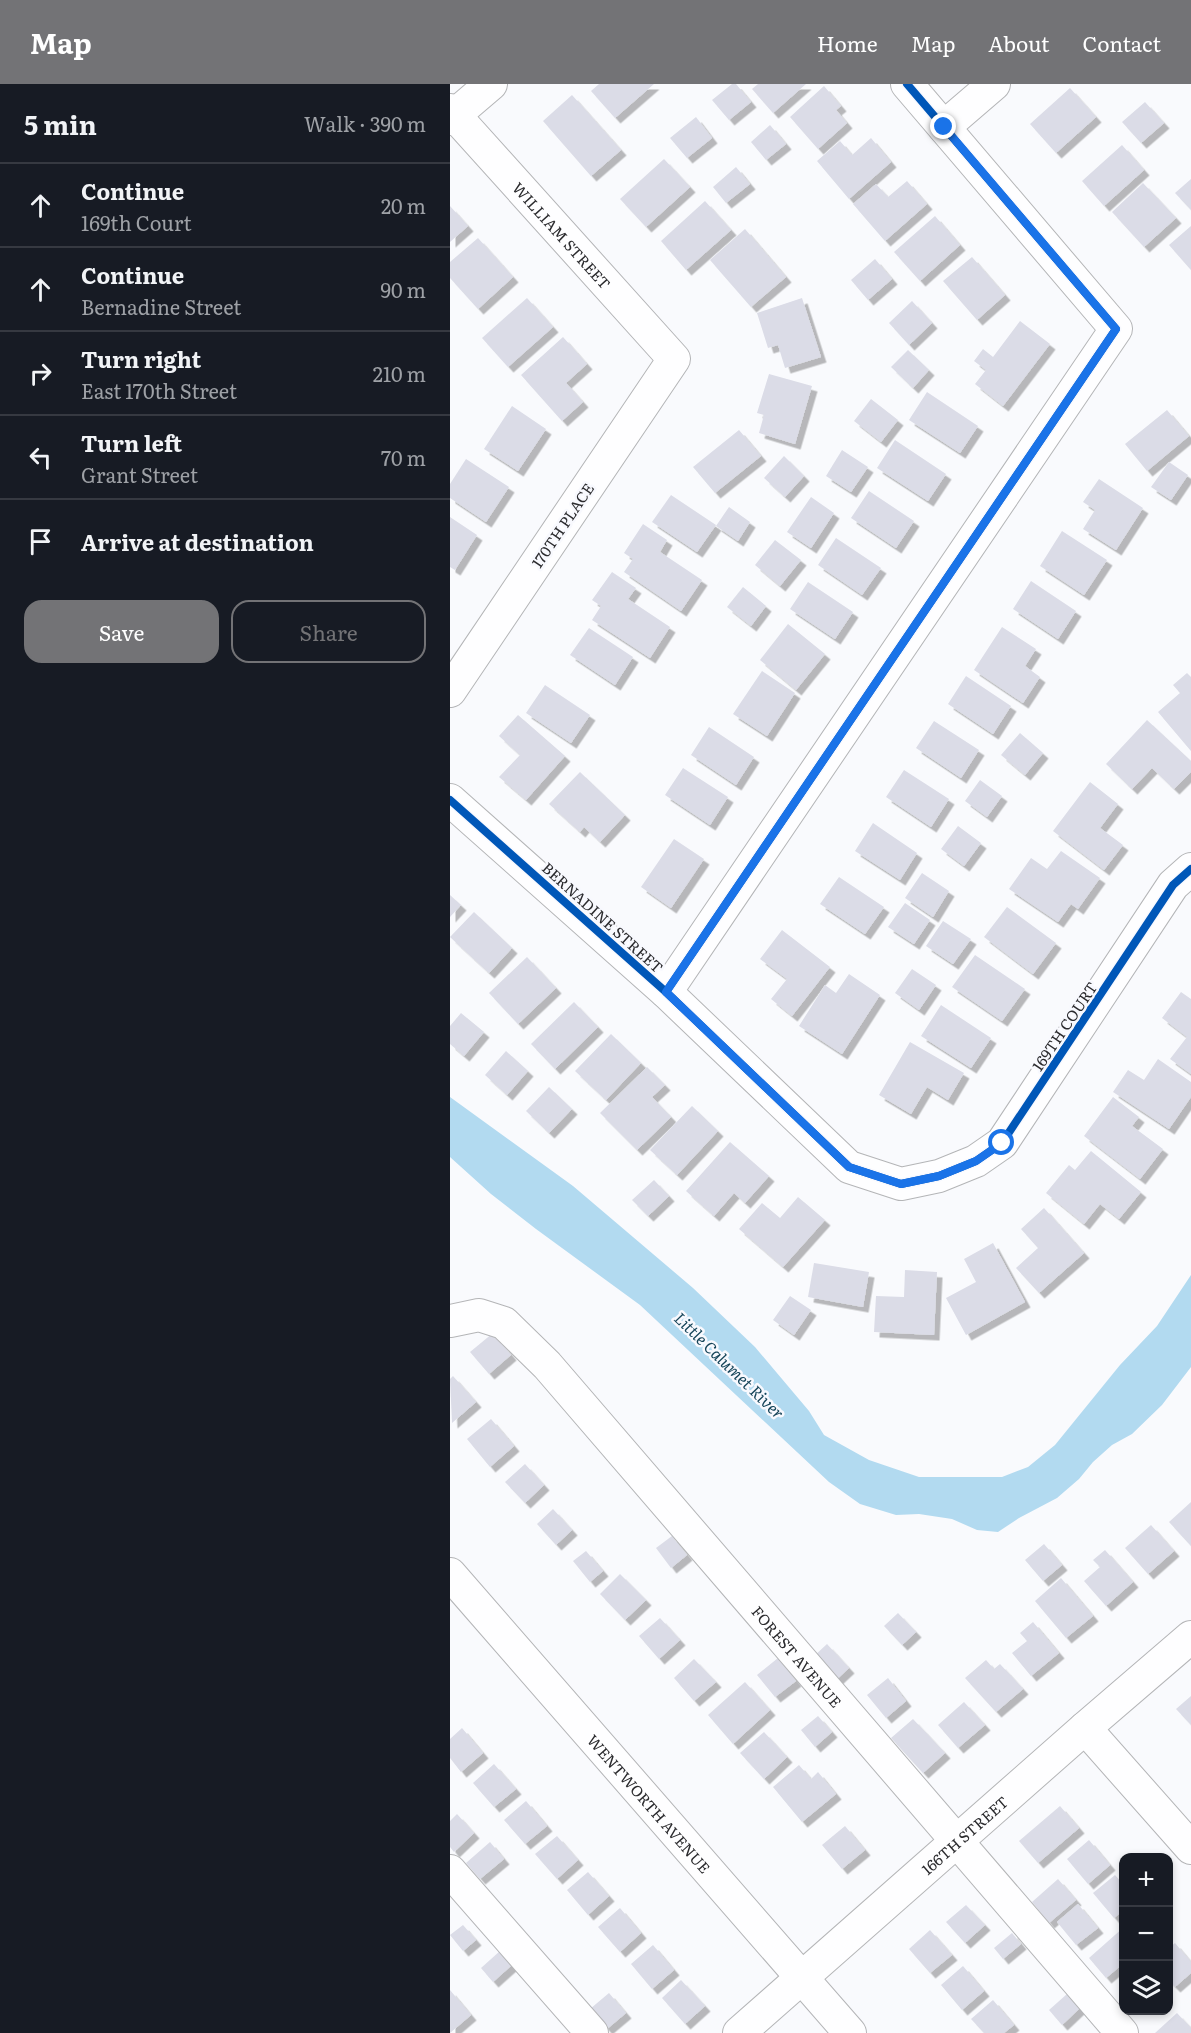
<!DOCTYPE html>
<meta charset="utf-8">
<style>
body{margin:0;font-family:Literata,serif;background:#242831;color:#f1f3f6}
.controls{position:absolute;right:18px;bottom:18px;display:grid;overflow:hidden;border-radius:12px;box-shadow:0 3px 9px #0003}
.controls button{width:54px;height:54px;display:grid;place-items:center;padding:0;border:0;border-bottom:2px solid #363941;background:#171b24;color:#f1f3f6;font:30px sans-serif}
.stop{position:absolute;width:18px;height:18px;margin:-14px;border:4px solid #1a73e8;border-radius:50%;background:#fff}
.stop.end{background:#1a73e8;border-color:#fff;box-shadow:0 2px 6px #0008}
.list{margin:0;padding:0;list-style:none}
h2{display:flex;justify-content:space-between;align-items:center;height:78px;margin:0;padding:0 24px;font-size:26px}
h2 small{font-size:20px;font-weight:400;color:#9ea1a6}
.list li{display:grid;grid-template-columns:39px 1fr auto;gap:18px;align-items:center;box-sizing:border-box;height:84px;padding:0 24px;border-top:2px solid #363941}
.list b{display:block;font-size:22px;white-space:nowrap}
.list p{margin:0;font-size:20px;white-space:nowrap;color:#9ea1a6}
.list em{font-size:20px;font-style:normal;color:#9ea1a6}
.actions{display:flex;gap:12px;padding:18px 24px}
.actions a{flex:1;padding:14px 0;border:2px solid #737376;border-radius:18px;text-align:center;font-size:21px;color:#737376}
.actions .main{background:#737376;color:#fff}
.icon{flex:none;width:33px;height:33px;fill:none;stroke:currentColor;stroke-width:2;stroke-linecap:round;stroke-linejoin:round}
.map{position:relative;flex:none;width:741px;height:1949px;overflow:hidden}
header{display:flex;align-items:center;gap:36px;box-sizing:border-box;height:84px;padding:0 30px;background:#737376;color:#fff}
header strong{font-size:28px}
nav{display:flex;gap:33px;margin-inline-start:auto;font-size:21px}
main{display:flex}
aside{flex:1;background:#171b24}
.map>svg:first-child{display:block}
.water{fill:#b2daf0}
.building{fill:#dbdce7;filter:url(#shadow)}
.lines{fill:none;stroke-linecap:round;stroke-linejoin:round}
.minor-casing{stroke:#b4b5b7;stroke-width:34}
.minor{stroke:#fefeff;stroke-width:32}
.cycleway-casing{stroke:#f8f9fe;stroke-width:11}
.cycleway{stroke:#0057b8;stroke-width:8}
.route{stroke:#1a73e8;stroke-width:8}
.labels{text-anchor:middle;dominant-baseline:central;stroke-width:5;stroke-linejoin:round;paint-order:stroke}
.street-label{font-size:15px;fill:#2b2b2e;stroke:#f8f9fe}
.water-label{font-size:16px;font-style:italic;fill:#154459;stroke:#f8f9fe}
</style>
<header>
<strong>Map</strong>
<nav><a>Home</a><a>Map</a><a>About</a><a>Contact</a></nav>
</header>
<main>
<aside>
<h2>5 min<small>Walk · 390 m</small></h2>
<ul class="list">
<li><svg class="icon" aria-label="ahead" viewBox="0 0 24 24"><path d="M12 20V5M6 11l6-6 6 6"/></svg><div><b>Continue</b><p>169th Court</p></div><em>20 m</em></li>
<li><svg class="icon" aria-label="ahead" viewBox="0 0 24 24"><path d="M12 20V5M6 11l6-6 6 6"/></svg><div><b>Continue</b><p>Bernadine Street</p></div><em>90 m</em></li>
<li><svg class="icon" aria-label="right" viewBox="0 0 24 24"><path d="M7 20v-9h11M14 6l5 5-5 5"/></svg><div><b>Turn right</b><p>East 170th Street</p></div><em>210 m</em></li>
<li><svg class="icon" aria-label="left" viewBox="0 0 24 24"><path d="M17 20v-9H6M10 6l-5 5 5 5"/></svg><div><b>Turn left</b><p>Grant Street</p></div><em>70 m</em></li>
<li><svg class="icon" aria-label="arrive" viewBox="0 0 24 24"><path d="M6 21V4h12l-3 4 3 4H6"/></svg><div><b>Arrive at destination</b></div></li>
</ul>
<div class="actions"><a class="main">Save</a><a>Share</a></div>
</aside>
<div class="map">
<svg width="741" height="1949" viewBox="0 0 741 1949">
<defs>
<filter id="shadow"><feDropShadow dx="5.5" dy="5.5" stdDeviation="0" flood-color="#0004"/></filter>
</defs>
<rect width="100%" height="100%" fill="#f9fafd"/>
<path class="water" d="M0 1013 123 1102 243 1204 305 1263 359 1327 374 1351 419 1376 469 1393H552L578 1383 605 1361 670 1281 707 1242 741 1191V1283L712 1321 682 1350 662 1361 643 1378 629 1395 607 1414 569 1434 548 1448 527 1446 502 1435 469 1430 446 1431 410 1420 379 1398 190 1221 86 1145 41 1110 0 1073Z"/>
<g class="building">
<path d="M149 0H204L165 34 141 7Z"/>
<path d="M282 0H286L301 18 279 36 262 16Z"/>
<path d="M308 0H356L323 29 302 5Z"/>
<path d="M374 2 391 22 386 26 397 39 368 65 340 33Z"/>
<path d="M620 4 646 33 606 69 580 40Z"/>
<path d="M122 11 171 66 141 92 93 37Z"/>
<path d="M695 18 714 39 691 59 672 38Z"/>
<path d="M246 33 262 54 237 74 220 54Z"/>
<path d="M320 41 336 60 316 76 301 58Z"/>
<path d="M421 54 441 78 399 115 367 77 390 57 402 71Z"/>
<path d="M672 61 694 86 654 122 632 97Z"/>
<path d="M214 75 240 103 196 143 170 115Z"/>
<path d="M286 83 300 100 276 119 263 103Z"/>
<path d="M741 95V126L725 109Z"/>
<path d="M457 97 477 120 435 157 403 120 426 100 438 113Z"/>
<path d="M693 99 726 134 694 163 662 128Z"/>
<path d="M255 117 281 146 236 186 211 157Z"/>
<path d="M0 122 18 142 0 158Z"/>
<path d="M485 132 510 161 470 197 444 168Z"/>
<path d="M741 142V186L719 161Z"/>
<path d="M295 145 336 193 301 223 260 176Z"/>
<path d="M28 154 63 193 28 225 0 194V178Z"/>
<path d="M522 173 555 211 527 236 493 197Z"/>
<path d="M425 175 442 195 418 216 401 196Z"/>
<path d="M77 214 103 243 58 283 32 254Z"/>
<path d="M352 214 371 273 335 284 328 261 318 264 307 229Z"/>
<path d="M462 217 482 239 459 261 439 239Z"/>
<path d="M570 237 600 260 553 322 525 300 536 286 524 277 533 265 543 273Z"/>
<path d="M113 253 137 280 116 299 133 318 112 337 71 291Z"/>
<path d="M458 266 479 286 463 304 441 283Z"/>
<path d="M319 290 362 302 345 360 309 349 314 331 307 329Z"/>
<path d="M477 308 528 342 510 369 459 336Z"/>
<path d="M421 315 448 336 431 358 404 337Z"/>
<path d="M62 322 96 345 68 387 34 365Z"/>
<path d="M717 326 739 352 697 387 675 360Z"/>
<path d="M289 346 311 372 265 409 243 383Z"/>
<path d="M445 356 496 390 478 417 427 384Z"/>
<path d="M392 366 418 383 401 408 376 392Z"/>
<path d="M334 372 354 392 335 413 314 394Z"/>
<path d="M16 375 59 403 36 438 0 414V400Z"/>
<path d="M719 378 738 391 721 416 701 403Z"/>
<path d="M649 395 693 424 666 466 633 445 645 426 633 418Z"/>
<path d="M419 407 464 437 446 464 401 434Z"/>
<path d="M221 411 266 441 247 468 202 438Z"/>
<path d="M361 413 384 429 361 464 337 448Z"/>
<path d="M279 423 300 438 288 457 266 442Z"/>
<path d="M0 433 27 451 5 486 0 483Z"/>
<path d="M193 440 217 456 210 468 252 496 231 527 174 488 183 475 174 469Z"/>
<path d="M612 447 657 476 634 511 590 482Z"/>
<path d="M386 454 431 484 412 511 368 481Z"/>
<path d="M325 456 351 476 330 502 305 481Z"/>
<path d="M162 488 186 504 178 515 220 543 200 574 142 536 151 522 142 516Z"/>
<path d="M581 497 626 527 608 555 563 525Z"/>
<path d="M358 498 403 528 385 555 340 525Z"/>
<path d="M293 503 316 522 301 542 277 523Z"/>
<path d="M338 540 375 570 346 606 310 576Z"/>
<path d="M552 543 586 565 575 582 590 593 573 619 524 586Z"/>
<path d="M139 544 183 573 165 601 120 571Z"/>
<path d="M312 587 345 609 317 652 283 630Z"/>
<path d="M737 589 741 593V667L708 628 730 609 723 601Z"/>
<path d="M516 592 561 622 543 650 498 620Z"/>
<path d="M95 601 140 631 121 659 76 629Z"/>
<path d="M68 631 115 672 76 716 49 693 70 671 49 652Z"/>
<path d="M697 636 741 677V688L724 705 702 684 682 705 656 680Z"/>
<path d="M484 637 529 666 511 694 466 664Z"/>
<path d="M259 643 304 673 286 701 241 671Z"/>
<path d="M570 649 593 669 575 691 551 671Z"/>
<path d="M233 684 278 713 260 741 215 711Z"/>
<path d="M454 686 499 715 481 743 436 713Z"/>
<path d="M130 688 175 731 150 758 134 743 130 748 99 720Z"/>
<path d="M530 696 552 712 537 733 515 717Z"/>
<path d="M640 698 668 720 650 744 673 761 654 786 603 747Z"/>
<path d="M423 739 467 769 450 796 405 767Z"/>
<path d="M508 742 531 759 514 782 491 765Z"/>
<path d="M224 755 254 775 221 824 191 803Z"/>
<path d="M611 767 650 794 628 825 621 820 608 838 559 805 581 774 597 785Z"/>
<path d="M472 789 499 807 483 833 455 814Z"/>
<path d="M389 793 434 823 415 850 370 820Z"/>
<path d="M0 811 11 821 0 833Z"/>
<path d="M455 819 480 836 464 860 438 843Z"/>
<path d="M557 823 606 859 583 890 534 853Z"/>
<path d="M24 828 62 864 39 889 0 853Z"/>
<path d="M493 837 521 855 503 880 476 862Z"/>
<path d="M332 846 380 883 342 932 321 915 337 895 310 875Z"/>
<path d="M525 871 575 905 552 937 502 903Z"/>
<path d="M77 873 106 904 68 940 39 909Z"/>
<path d="M462 885 486 901 469 926 445 909Z"/>
<path d="M399 890 430 911 392 970 349 942 375 901 386 909Z"/>
<path d="M731 908 741 915V990L720 975 737 953 712 934Z"/>
<path d="M124 918 148 943 105 985 81 960Z"/>
<path d="M491 921 541 954 521 984 471 952Z"/>
<path d="M11 929 34 948 14 972 0 960V942Z"/>
<path d="M161 950 191 979 156 1016 125 987Z"/>
<path d="M460 958 514 989 498 1016 477 1003 461 1030 429 1011Z"/>
<path d="M56 967 78 987 57 1011 35 991Z"/>
<path d="M708 975 741 998V1013L719 1045 663 1008 678 986 694 996Z"/>
<path d="M197 983 215 1001 202 1013 221 1033 187 1066 150 1029Z"/>
<path d="M99 1003 122 1025 99 1049 76 1027Z"/>
<path d="M663 1013 689 1033 682 1042 713 1065 690 1095 634 1052Z"/>
<path d="M242 1022 268 1047 227 1091 200 1066Z"/>
<path d="M280 1058 319 1092 295 1119 284 1109 264 1132 236 1107Z"/>
<path d="M641 1067 691 1108 669 1135 650 1120 634 1140 596 1109 619 1081 625 1086Z"/>
<path d="M204 1096 219 1112 198 1132 182 1116Z"/>
<path d="M348 1113 375 1136 333 1183 289 1145 312 1119 330 1134Z"/>
<path d="M594 1124 634 1169 589 1209 566 1184 588 1164 571 1145Z"/>
<path d="M543 1159 575 1218 516 1251 496 1214 526 1198 514 1175Z"/>
<path d="M364 1179 419 1188 413 1223 358 1213Z"/>
<path d="M455 1186 487 1188 484 1251 424 1248 426 1212 454 1213Z"/>
<path d="M340 1212 361 1226 344 1251 323 1236Z"/>
<path d="M43 1249 61 1271 39 1290 20 1268Z"/>
<path d="M3 1292 26 1318 2 1339 0 1295Z"/>
<path d="M41 1335 64 1362 40 1383 17 1355Z"/>
<path d="M75 1380 94 1401 75 1419 55 1398Z"/>
<path d="M741 1418V1462L719 1438Z"/>
<path d="M103 1425 122 1446 106 1461 87 1440Z"/>
<path d="M701 1441 724 1467 698 1490 675 1464Z"/>
<path d="M222 1452 237 1471 221 1484 206 1464Z"/>
<path d="M594 1460 612 1481 593 1497 575 1476Z"/>
<path d="M655 1466 683 1498 656 1522 634 1497 650 1483 643 1476Z"/>
<path d="M136 1467 153 1487 140 1498 123 1477Z"/>
<path d="M170 1490 196 1516 175 1536 150 1510Z"/>
<path d="M611 1494 643 1532 616 1554 585 1517Z"/>
<path d="M448 1529 466 1548 452 1561 434 1542Z"/>
<path d="M210 1534 230 1556 209 1575 189 1552Z"/>
<path d="M583 1538 609 1569 581 1592 562 1569 577 1557 570 1549Z"/>
<path d="M377 1560 399 1584 385 1597 363 1573Z"/>
<path d="M328 1574 346 1597 325 1613 307 1591Z"/>
<path d="M244 1575 266 1598 244 1617 224 1594Z"/>
<path d="M536 1576 544 1585 550 1580 573 1605 546 1628 515 1594Z"/>
<path d="M438 1594 456 1617 436 1634 417 1611Z"/>
<path d="M295 1598 320 1626 283 1660 258 1631Z"/>
<path d="M741 1612V1641L726 1625Z"/>
<path d="M514 1618 535 1641 508 1664 488 1641Z"/>
<path d="M368 1632 382 1648 365 1663 351 1646Z"/>
<path d="M463 1635 495 1669 473 1689 441 1654Z"/>
<path d="M12 1644 33 1669 11 1688 0 1674V1655Z"/>
<path d="M314 1648 337 1673 314 1695 290 1669Z"/>
<path d="M44 1680 66 1705 44 1723 23 1699Z"/>
<path d="M349 1681 361 1695 368 1688 386 1710 352 1738 323 1703Z"/>
<path d="M76 1717 97 1742 75 1760 54 1736Z"/>
<path d="M610 1722 629 1744 588 1779 569 1757Z"/>
<path d="M7 1730 24 1749 4 1768 0 1763V1737Z"/>
<path d="M395 1742 415 1766 392 1785 372 1761Z"/>
<path d="M107 1752 128 1776 107 1795 85 1770Z"/>
<path d="M639 1756 660 1781 638 1800 617 1775Z"/>
<path d="M40 1758 54 1775 30 1795 16 1779Z"/>
<path d="M138 1788 159 1812 138 1831 117 1806Z"/>
<path d="M665 1791 674 1801V1826L664 1834 643 1809Z"/>
<path d="M608 1795 626 1816 599 1839 582 1818Z"/>
<path d="M628 1820 648 1844 626 1861 607 1838Z"/>
<path d="M516 1821 535 1841 515 1859 496 1838Z"/>
<path d="M170 1824 191 1849 170 1868 148 1843Z"/>
<path d="M13 1841 26 1856 13 1867 0 1851Z"/>
<path d="M674 1843V1879L656 1894 639 1874Z"/>
<path d="M480 1846 502 1871 480 1889 459 1865Z"/>
<path d="M562 1849 571 1860 553 1875 544 1864Z"/>
<path d="M725 1859 741 1878V1889L725 1903 718 1896V1865Z"/>
<path d="M203 1861 224 1886 202 1905 181 1880Z"/>
<path d="M50 1867 62 1881 43 1898 31 1884Z"/>
<path d="M513 1882 534 1907 512 1926 491 1901Z"/>
<path d="M231 1896 255 1922 235 1940 212 1914Z"/>
<path d="M0 1906 21 1931 0 1949Z"/>
<path d="M159 1909 176 1929 157 1945 140 1925Z"/>
<path d="M617 1910 630 1924 612 1941 599 1926Z"/>
<path d="M543 1916 564 1941 554 1949H534L521 1935Z"/>
<path d="M727 1929 741 1944V1949H705Z"/>
</g>
<g class="lines">
<defs>
<g id="minor">
<path id="s1" d="M0 26 224 275 0 607"/>
<path d="M0 35 41 0"/>
<path d="M494 43 544 0"/>
<path d="M0 716 216 908 399 1083 451 1100 489 1092 526 1077 552 1059 723 801 741 785"/>
<path d="M216 908 666 245 457 0"/>
<path id="s2" d="M0 1237 29 1231 54 1239 97 1281 672 1949"/>
<path id="s3" d="M0 1490 400 1949"/>
<path d="M635 1644 741 1764"/>
<path d="M0 1787 142 1949"/>
<path id="s4" d="M289 1949 635 1644 741 1553"/>
</g>
</defs>
<use href="#minor" class="minor-casing"/>
<use href="#minor" class="minor"/>
<defs>
<g id="cycleway">
<path d="M0 716 216 908 399 1083 451 1100 489 1092 526 1077 552 1059 723 801 741 785"/>
<path d="M216 908 666 245 457 0"/>
</g>
</defs>
<use href="#cycleway" class="cycleway-casing"/>
<use href="#cycleway" class="cycleway"/>
</g>
<g class="lines">
<path class="route" d="M494 43 666 245 216 908 399 1083 451 1100 489 1092 526 1077 552 1059"/>
</g>
<g class="labels">
<g class="street-label">
<text stroke="none"><textPath href="#s1" startOffset="168">WILLIAM STREET</textPath></text>
<text transform="translate(112 441) rotate(-56)">170TH PLACE</text>
<text transform="translate(153 833) rotate(42)">BERNADINE STREET</text>
<text transform="translate(614 942) rotate(-56)">169TH COURT</text>
<text stroke="none"><textPath href="#s2" startOffset="500">FOREST AVENUE</textPath></text>
<text stroke="none"><textPath href="#s3" startOffset="304">WENTWORTH AVENUE</textPath></text>
<text stroke="none"><textPath href="#s4" startOffset="300">166TH STREET</textPath></text>
</g>
<g class="water-label">
<text transform="translate(280 1281) rotate(44)">Little Calumet River</text>
</g>
</g>
</svg>
<div class="controls">
<button>+</button>
<button>−</button>
<button><svg class="icon" aria-label="layers" viewBox="0 0 24 24"><path d="M12 4l9 5-9 5-9-5zM3 14l9 5 9-5"/></svg></button>
</div>
<div class="stop" style="left:552px;top:1059px"></div>
<div class="stop end" style="left:494px;top:43px"></div>
</div>
</main>
